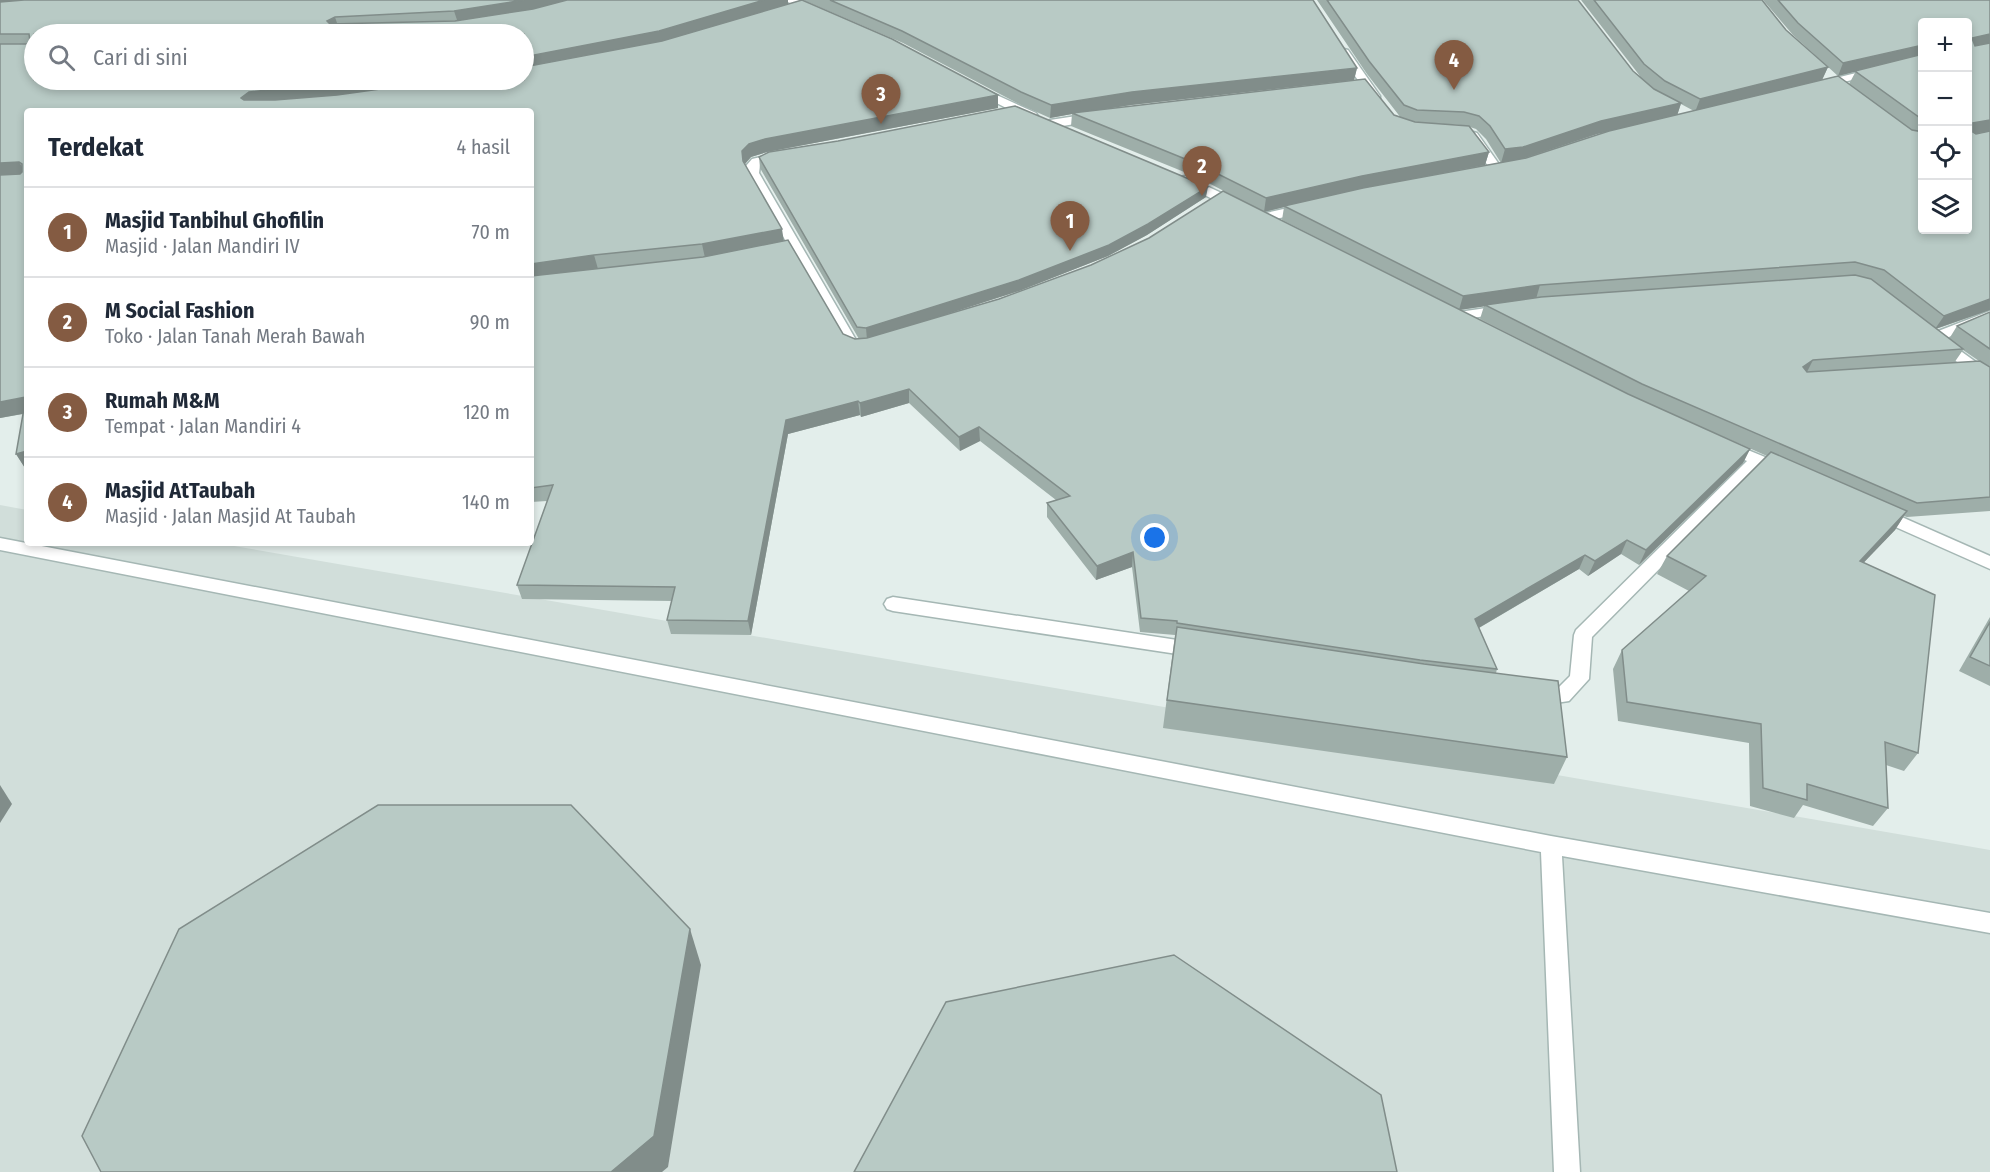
<!DOCTYPE html>
<html lang="id">
<meta charset="utf-8">
<style>
body{margin:0;font-family:"Fira Sans Condensed",sans-serif;background:#f2f2f3;color:#1f2937}
.controls{position:absolute;right:18px;top:18px;display:grid;overflow:hidden;border-radius:6px;box-shadow:0 3px 9px #0003}
.controls button{width:54px;height:54px;display:grid;place-items:center;padding:0;border:0;border-bottom:2px solid #e0e1e3;background:#fff;color:#1f2937;font:30px sans-serif}
.you{position:absolute;left:1155px;top:538px;width:21px;height:21px;margin:-15px;border:4px solid #fff;border-radius:50%;background:#1a73e8;box-shadow:0 0 0 9px #1a73e833}
.badge{display:grid;place-items:center;width:39px;height:39px;border-radius:50%;background:#845b42;color:#fff;font-size:20px;font-weight:700}
.pin{position:absolute;translate:-50% -50px;filter:drop-shadow(0 2px 3px #0008)}
.pin::after{content:'';position:absolute;top:32px;width:21px;height:18px;background:inherit;clip-path:polygon(0 0,100% 0,50% 100%)}
.list{margin:0;padding:0;list-style:none}
h2{display:flex;justify-content:space-between;align-items:center;height:78px;margin:0;padding:0 24px;font-size:26px}
h2 small{font-size:20px;font-weight:400;color:#747a83}
.list li{display:grid;grid-template-columns:39px 1fr auto;gap:18px;align-items:center;box-sizing:border-box;height:90px;padding:0 24px;border-top:2px solid #e0e1e3}
.list b{display:block;font-size:22px;white-space:nowrap}
.list p{margin:0;font-size:20px;white-space:nowrap;color:#747a83}
.list em{font-size:20px;font-style:normal;color:#747a83}
.icon{flex:none;width:33px;height:33px;fill:none;stroke:currentColor;stroke-width:2;stroke-linecap:round;stroke-linejoin:round}
.map{position:relative;flex:none;width:1990px;height:1172px;overflow:hidden}
.search{position:absolute;background:#fff;box-shadow:0 3px 9px #0003;left:24px;top:24px;width:510px;height:66px;display:flex;align-items:center;gap:15px;box-sizing:border-box;padding:0 21px;border-radius:33px;color:#747a83;font-size:22px}
.panel{position:absolute;background:#fff;box-shadow:0 3px 9px #0003;left:24px;top:108px;width:510px;height:438px;border-radius:6px}
.map>svg:first-child{display:block}
.built{fill:#d1deda}
.lines{fill:none;stroke-linecap:round;stroke-linejoin:round}
.minor-casing{stroke:#a5b7b4;stroke-width:3}
.minor{fill:#fff;fill-rule:evenodd}
.wall{fill:#9eaea9;fill-rule:evenodd}
.shaded-wall{fill:#818d8a}
.building{fill:#b8cac5;stroke:#818d8a;stroke-width:1.5}
</style>
<div class="map">
<svg width="1990" height="1172" viewBox="0 0 1990 1172">
<rect width="100%" height="100%" fill="#e3eeeb"/>
<path class="built" d="M0 505 27 510V543H217L1990 850V1172H0Z"/>
<g class="lines">
<defs>
<g id="minor">
<path d="M784 0H798L821 12 820 14H812Z"/>
<path d="M1344 49 1348 50 1380 96V100H1372L1338 52Z"/>
<path d="M1922 57V63L1819 88 1813 85 1815 83Z"/>
<path d="M979 87 1036 113 1038 116 1032 120 1028 119 975 92 973 90Z"/>
<path d="M1096 113 1100 114V120L1050 128 1044 124 1050 120Z"/>
<path d="M1473 132 1477 133 1501 167 1503 170 1501 173H1493L1467 136Z"/>
<path d="M783 152 787 153 789 156 787 159 760 165 759 173 856 340 869 343 871 346 869 349 846 347 747 173 746 166 752 159Z"/>
<path d="M1185 176 1243 203 1245 206 1243 209H1233L1180 183 1179 180 1180 177Z"/>
<path d="M1306 204 1311 205 1313 208 1311 211 1262 222 1255 218 1257 215Z"/>
<path d="M1507 305 1514 309 1512 312 1459 320 1452 316 1459 312Z"/>
<path d="M1990 311V320L1944 339 1980 365 1983 368 1980 371 1958 372 1955 369 1961 365 1926 338 1928 335Z"/>
<path d="M1726 441 1789 467 1791 471 1789 475 1783 476 1760 467 1592 637 1589 679 1569 701 1536 706 1529 703 1526 698 1529 693 1557 689 1570 676 1574 635 1576 630 1747 461 1720 450 1718 446 1720 442Z"/>
<path d="M1879 507 1990 556V569L1873 517 1870 513 1873 509Z"/>
<path d="M0 538 1551 836 1990 913V933L1562 856 1580 1172H1554L1541 852 0 550Z"/>
<path d="M893 597 1197 643 1204 645 1206 650 1204 655 1197 657 893 611 887 609 884 604 887 599Z"/>
</g>
</defs>
<use href="#minor" class="minor-casing"/>
<use href="#minor" class="minor"/>
</g>
<g class="wall">
<path d="M0 0 788 4 998 95V108L767 152 751 157 745 164 783 241 843 334 855 339H859L760 168 759 157 1206 197 1147 235 1108 256 1019 291 928 320 1441 300 1282 220 1284 207 1264 212 1199 178 1071 126 1072 114 1050 118 1021 105 903 43 803 0H1313L1357 68 1354 80 1394 115 1401 118 1367 74 1317 0H1578L1633 71 1640 76 1581 0H1762L1786 30 1828 67 1822 80 1849 84 1856 71 1838 76 1793 35 1763 0H1990V310L1936 329 1949 339 1957 326 1990 312V511L1907 517 1904 516 1895 530 1864 562 1918 753 1904 771 1886 765 1888 808 1873 826 1803 805 1794 818 1750 806 1749 743 1618 721 1613 669 1622 650 1689 591 1657 574 1667 556 1767 456 1713 432 1750 449 1743 463 1639 565 1621 554 1588 576 1579 569 1479 628 1497 669 1496 673 1567 757 1554 784 1163 728 1175 635 1140 632 1132 567 1096 580 1047 517V503L1056 500 980 441 960 451 909 403 861 417 860 415 788 434 751 635 671 634 667 620 672 601 522 599 517 585 547 501 531 502V111H27L25 468 16 454 23 414 0 418ZM1923 22H1968L1923 230ZM34 34H524V80ZM1343 81 1094 111 1131 105ZM1681 104 1694 111 1677 115ZM1427 123 1461 125 1466 126ZM1470 127 1476 129 1486 139 1501 163 1485 165 1489 152ZM1617 129 1526 158 1523 159 1597 134ZM1484 306 1480 319 1628 394 1460 310ZM1963 350 1979 361 1954 363Z"/>
<path d="M1990 617V686L1959 671Z"/>
</g>
<g class="shaded-wall">
<path d="M0 0H45L0 4Z"/>
<path d="M524 0H579L536 11 458 23 454 11Z"/>
<path d="M764 0H788V5L661 43 524 70V57Z"/>
<path d="M335 17 339 29 332 34 327 21Z"/>
<path d="M1990 34V45L1968 50 1972 38Z"/>
<path d="M1923 45V55L1838 76 1843 63Z"/>
<path d="M1828 67 1822 80 1695 112 1700 99Z"/>
<path d="M1357 68 1354 80 1131 105 1074 114 1072 113V114L1050 118 1051 105 1132 92Z"/>
<path d="M353 80H461L247 111 241 98 249 92Z"/>
<path d="M998 95V108L767 152 751 157 744 165 745 174 742 151 749 144 765 139Z"/>
<path d="M1681 103 1677 116 1597 134 1519 160 1501 163 1505 149 1601 121Z"/>
<path d="M1990 120V131L1968 135 1973 123Z"/>
<path d="M1489 152 1485 165 1359 189 1264 212 1266 198 1362 176Z"/>
<path d="M19 162 27 175 0 177V163Z"/>
<path d="M1208 187 1206 197 1147 235 1108 256 1019 291 867 340 866 328Z"/>
<path d="M782 229 784 242 705 258 702 244Z"/>
<path d="M594 255 598 269 531 279V264Z"/>
<path d="M1540 285 1536 299 1459 310 1463 296Z"/>
<path d="M1990 299V310L1935 329 1944 316Z"/>
<path d="M1813 360 1806 374 1803 367Z"/>
<path d="M909 389V403L861 417 860 403Z"/>
<path d="M26 397 27 413 0 418V402Z"/>
<path d="M858 401 860 415 788 434 751 635 748 621 786 420Z"/>
<path d="M979 427 980 441 960 451 959 437Z"/>
<path d="M1750 449 1743 463 1639 565 1646 550Z"/>
<path d="M27 451V468H25L16 454Z"/>
<path d="M1907 511 1895 530 1848 579 1860 561Z"/>
<path d="M1627 540 1621 554 1588 576 1595 561Z"/>
<path d="M1133 552 1132 567 1096 580 1097 566Z"/>
<path d="M1585 555 1579 569 1470 633 1475 619Z"/>
<path d="M0 785 12 804 0 823Z"/>
<path d="M690 929 701 965 668 1167 662 1172H611Z"/>
</g>
<g class="building">
<path d="M24 0H524L454 11 335 17 327 21 330 24 455 21 533 9 567 0H764L659 31 524 57V34H34V80H353L249 92 241 98 244 100H275L337 95 445 80H524V67L662 41 802 0 892 39 998 95 765 139 749 144 742 151 743 161 782 229 702 244 594 255 531 264V111H27V451L16 454 26 397 0 402V175L20 174 22 172V164L19 162 0 163V44H28L30 42 29 34H0V2Z"/>
<path d="M830 0H1313L1357 68 1132 92 1051 105 1021 92 902 31Z"/>
<path d="M1327 0H1578L1633 71 1654 89 1681 103 1601 121 1523 147 1505 149 1490 126 1479 116 1464 112 1417 110 1404 105 1369 61Z"/>
<path d="M1594 0H1762L1786 30 1828 67 1700 99 1665 81 1644 64Z"/>
<path d="M1778 0H1990V34L1972 38 1975 46 1990 43V120L1973 123V132L1976 134 1990 131V299L1944 316 1884 270 1855 262 1540 285 1463 296 1284 206 1363 188 1526 158 1609 131 1838 76 1912 130 1923 132V230H1968V22H1923V45L1843 63 1798 23Z"/>
<path d="M1923 54V120L1855 71Z"/>
<path d="M1365 79 1394 115 1415 122 1469 126 1489 152 1362 176 1266 198 1200 165 1072 113Z"/>
<path d="M1015 106 1208 187 1148 224 1109 245 1019 280 866 328 857 327 759 157 769 152 838 141Z"/>
<path d="M1223 191 1628 394 1750 449 1646 550 1627 540 1595 561 1585 555 1475 619 1497 669 1420 660 1177 623V621L1141 618 1133 552 1097 566 1047 503 1070 496 979 427 959 437 909 389 860 403 858 401 786 420 748 621 667 620 675 587 517 585 553 485 531 488V276L703 257 788 240 843 334 855 339 867 338 999 299 1091 265 1149 238Z"/>
<path d="M1855 275 1871 279 1963 349 1813 360 1803 367 1807 372 1980 361 1990 367V497L1917 503 1642 384 1485 305 1541 297Z"/>
<path d="M1990 312V349L1957 326Z"/>
<path d="M1771 452 1907 511 1860 561 1935 595 1918 753 1885 742 1888 808 1807 784V800L1763 788 1761 724 1627 702 1622 650 1706 576 1667 556Z"/>
<path d="M1990 622V666L1970 657Z"/>
<path d="M1177 627 1424 664 1558 681 1567 757 1167 700Z"/>
<path d="M378 805H571L690 929 654 1136 611 1172H101L82 1136 179 929Z"/>
<path d="M1174 955 1381 1095 1397 1172H854L946 1002Z"/>
</g>
</svg>
<div class="controls">
<button>+</button>
<button>−</button>
<button><svg class="icon" aria-label="locate" viewBox="0 0 24 24"><circle cx="12" cy="12" r="6"/><path d="M12 2v4M12 18v4M2 12h4M18 12h4"/></svg></button>
<button><svg class="icon" aria-label="layers" viewBox="0 0 24 24"><path d="M12 4l9 5-9 5-9-5zM3 14l9 5 9-5"/></svg></button>
</div>
<div class="you"></div>
<div class="pin badge" style="left:1070px;top:251px">1</div>
<div class="pin badge" style="left:1202px;top:196px">2</div>
<div class="pin badge" style="left:881px;top:124px">3</div>
<div class="pin badge" style="left:1454px;top:90px">4</div>
<div class="search"><svg class="icon" aria-label="search" viewBox="0 0 24 24"><circle cx="10" cy="10" r="6"/><path d="M15 15l6 6"/></svg>Cari di sini</div>
<section class="panel">
<h2>Terdekat<small>4 hasil</small></h2>
<ul class="list">
<li><span class="badge">1</span><div><b>Masjid Tanbihul Ghofilin</b><p>Masjid · Jalan Mandiri IV</p></div><em>70 m</em></li>
<li><span class="badge">2</span><div><b>M Social Fashion</b><p>Toko · Jalan Tanah Merah Bawah</p></div><em>90 m</em></li>
<li><span class="badge">3</span><div><b>Rumah M&amp;M</b><p>Tempat · Jalan Mandiri 4</p></div><em>120 m</em></li>
<li><span class="badge">4</span><div><b>Masjid AtTaubah</b><p>Masjid · Jalan Masjid At Taubah</p></div><em>140 m</em></li>
</ul>
</section>
</div>
